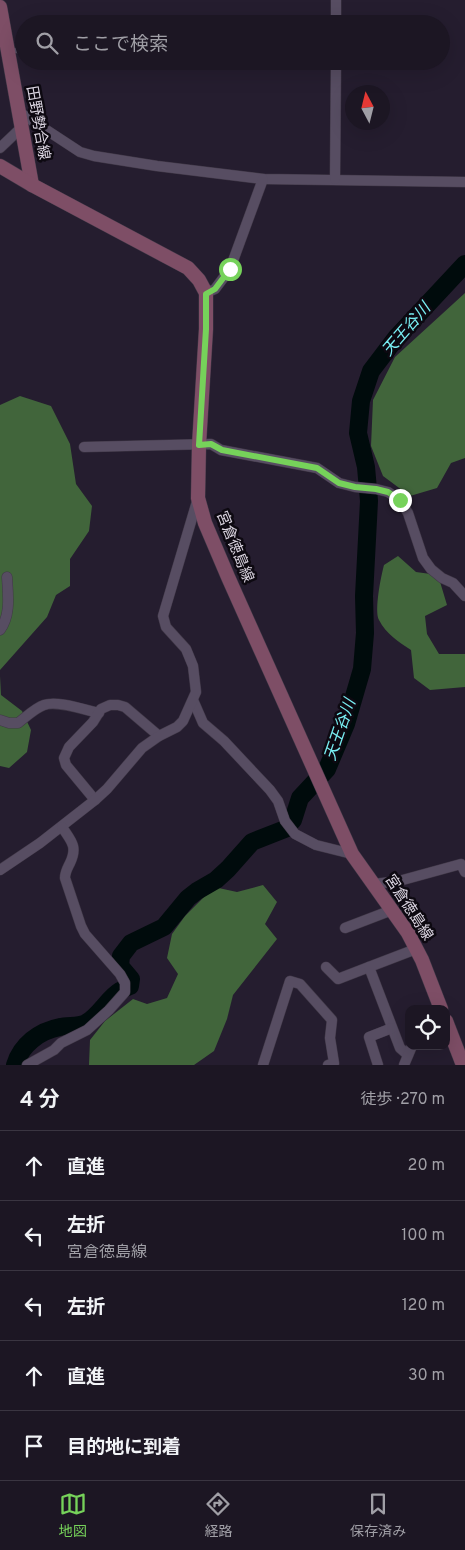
<!DOCTYPE html>
<html lang="ja">
<meta charset="utf-8">
<style>
body{margin:0;font-family:Overpass,"Noto Sans JP",sans-serif;background:#251f2b;color:#f1f3f6}
.controls{position:absolute;right:15px;bottom:15px;display:grid;overflow:hidden;border-radius:10px;box-shadow:0 5px 20px #0002}
.controls button{width:45px;height:45px;display:grid;place-items:center;padding:0;border:0;border-bottom:1px solid #3a3541;background:#1c1623;color:#f1f3f6;font:25px sans-serif}
.compass{position:absolute;left:345px;top:85px;width:45px;height:45px;border-radius:50%;background:#1c1623;box-shadow:0 5px 20px #0002;rotate:353deg}
.stop{position:absolute;width:15px;height:15px;margin:-11px;border:4px solid #76d25a;border-radius:50%;background:#fff}
.stop.end{background:#76d25a;border-color:#fff;box-shadow:0 1px 5px #0008}
.list{margin:0;padding:0;list-style:none}
h2{display:flex;justify-content:space-between;align-items:center;height:65px;margin:0;padding:0 20px;font-size:21px}
h2 small{font-size:16px;font-weight:400;color:#a09fa6}
.list li{display:grid;grid-template-columns:32px 1fr auto;gap:15px;align-items:center;box-sizing:border-box;height:70px;padding:0 20px;border-top:1px solid #3a3541}
.list b{display:block;font-size:19px;white-space:nowrap}
.list p{margin:0;font-size:16px;white-space:nowrap;color:#a09fa6}
.list em{font-size:16px;font-style:normal;color:#a09fa6}
.icon{flex:none;width:28px;height:28px;fill:none;stroke:currentColor;stroke-width:2;stroke-linecap:round;stroke-linejoin:round}
.map{position:relative;flex:none;width:465px;height:1065px;overflow:hidden}
.search{position:absolute;background:#1c1623;box-shadow:0 5px 20px #0002;left:15px;right:15px;top:15px;height:55px;display:flex;align-items:center;gap:12px;box-sizing:border-box;padding:0 18px;border-radius:28px;color:#a09fa6;font-size:19px}
.sheet{height:415px;background:#1c1623}
nav{display:flex;justify-content:space-around;align-items:center;box-sizing:border-box;height:70px;border-top:1px solid #3a3541;background:#1c1623;font-size:14px;color:#a09fa6}
nav a{display:grid;justify-items:center;gap:2px}
nav .on{color:#76d25a}
.map>svg:first-child{display:block}
.forest{fill:#41653b}
.lines{fill:none;stroke-linecap:round;stroke-linejoin:round}
.river{stroke:#000b0c;stroke-width:18}
.lane-casing{stroke:#403847;stroke-width:6}
.street-casing{stroke:#403847;stroke-width:11}
.secondary-casing{stroke:#403847;stroke-width:15}
.lane{stroke:#574d62;stroke-width:5}
.street{stroke:#574d62;stroke-width:10}
.secondary{stroke:#7e4e66;stroke-width:14}
.route{stroke:#76d25a;stroke-width:6}
.labels{text-anchor:middle;dominant-baseline:central;stroke-width:5;stroke-linejoin:round;paint-order:stroke}
.street-label{font-size:15px;fill:#dbd5e1;stroke:#0d0911}
.water-label{font-size:16px;font-style:italic;fill:#79eff3;stroke:#0d0911}
</style>
<div class="map">
<svg width="465" height="1065" viewBox="0 0 465 1065">
<rect width="100%" height="100%" fill="#251d2f"/>
<g class="forest">
<path d="M465 293V458L451 463 437 488 410 496 383 476 371 446 373 400 395 357Z"/>
<path d="M20 396 51 406 70 444 76 484 92 506 89 531 70 559V586L56 595 47 617 0 670V405Z"/>
<path d="M398 556 416 572 438 575 447 605 425 616 427 634 439 654H465V687L430 690 414 678 411 650C399 642 386 634 379 620 374 611 381 576 384 565Z"/>
<path d="M0 676 1 695 22 711 31 730 27 752 9 768 0 766Z"/>
<path d="M263 885 277 902 265 924 277 939 233 995 227 1019 214 1051 194 1065H89L90 1040 105 1021 133 999 147 1004 167 998 178 974 167 958 172 934 185 916 214 887 237 892Z"/>
</g>
<g class="lines">
<path class="river" d="M15 1065C21 1045 39 1031 60 1027 68 1025 79 1027 86 1023 99 1016 109 997 120 991 123 989 127 987 130 986L131 979 120 966 121 956 131 943 164 927 188 898 197 891 216 880 228 869 252 842 285 829 293 820 300 798 327 769 346 724 362 669 365 633 364 596 369 501 366 467 358 433 361 401 371 371 396 338 465 264"/>
<defs>
<g id="lane">
<path d="M90 24V19"/>
<path d="M8 50 24 51"/>
</g>
<g id="street">
<path d="M336 24V0"/>
<path d="M19 112 80 152 94 156 157 166 263 179 465 182"/>
<path d="M0 148 22 127"/>
<path d="M335 179 336 61"/>
<path d="M206 293 215 289 230 269 263 179"/>
<path d="M84 447 211 444 221 450 317 468 339 483 355 487 376 489 388 492 400 500 408 513 423 558 431 569 442 578 453 583 465 596"/>
<path d="M0 630C11 615 8 595 7 577"/>
<path d="M193 700 203 723 224 741 270 790 278 801 285 821 295 834 316 845 352 854"/>
<path d="M0 720 9 723H18C26 717 35 708 44 705 57 700 85 710 99 713"/>
<path d="M95 800 66 765 64 758 69 747 93 722 101 709 110 705H118L125 707 159 736"/>
<path d="M0 870 40 843 95 800 107 789 142 748 159 736 177 727 183 721 196 692 193 666 186 649 166 627 163 616 198 498"/>
<path d="M374 884 399 881 461 864 465 872"/>
<path d="M345 928 392 910"/>
<path d="M326 967 338 979 369 967"/>
<path d="M408 1055 400 1048 369 967 416 949"/>
<path d="M27 1065 54 1050 61 1043 87 1030 109 1010 125 992V983L120 974 85 934 81 926 65 878C65 872 67 869 70 863 78 846 71 841 62 827"/>
<path d="M263 1065 290 981 300 984 332 1020 330 1038 334 1063 328 1065"/>
<path d="M378 1065 369 1037 392 1028"/>
<path d="M404 1065 412 1046"/>
</g>
<g id="secondary">
<path d="M0 7 32 185"/>
<path d="M0 166 32 185 188 268 199 280 206 293V329L199 445 198 498 205 523 228 577 352 854 408 933 422 960 441 1009"/>
<path d="M446 1021 463 1065"/>
</g>
</defs>
<use href="#lane" class="lane-casing"/>
<use href="#street" class="street-casing"/>
<use href="#secondary" class="secondary-casing"/>
<use href="#lane" class="lane"/>
<use href="#street" class="street"/>
<use href="#secondary" class="secondary"/>
</g>
<g class="lines">
<path class="route" d="M230 269 215 289 206 294V329L199 445 211 444 222 450 317 468 339 483 355 487 376 489 388 492 400 500"/>
</g>
<g class="labels">
<g class="street-label">
<text transform="translate(37 123) rotate(80)">田野勢合線</text>
<text transform="translate(234 547) rotate(68)">宮倉徳島線</text>
<text transform="translate(408 908) rotate(57)">宮倉徳島線</text>
</g>
<g class="water-label">
<text transform="translate(407 330) rotate(-49)">天王谷川</text>
<text transform="translate(341 730) rotate(-71)">天王谷川</text>
</g>
</g>
</svg>
<div class="controls">
<button><svg class="icon" aria-label="locate" viewBox="0 0 24 24"><circle cx="12" cy="12" r="6"/><path d="M12 2v4M12 18v4M2 12h4M18 12h4"/></svg></button>
</div>
<svg class="compass" viewBox="-18 -18 36 36"><path d="M0-13l5 13h-10z" fill="#e53935"/><path d="M0 13l5-13h-10z" fill="#a09fa6"/></svg>
<div class="stop" style="left:230px;top:269px"></div>
<div class="stop end" style="left:400px;top:500px"></div>
<div class="search"><svg class="icon" aria-label="search" viewBox="0 0 24 24"><circle cx="10" cy="10" r="6"/><path d="M15 15l6 6"/></svg>ここで検索</div>
</div>
<section class="sheet">
<h2>4 分<small>徒歩 · 270 m</small></h2>
<ul class="list">
<li><svg class="icon" aria-label="ahead" viewBox="0 0 24 24"><path d="M12 20V5M6 11l6-6 6 6"/></svg><div><b>直進</b></div><em>20 m</em></li>
<li><svg class="icon" aria-label="left" viewBox="0 0 24 24"><path d="M17 20v-9H6M10 6l-5 5 5 5"/></svg><div><b>左折</b><p>宮倉徳島線</p></div><em>100 m</em></li>
<li><svg class="icon" aria-label="left" viewBox="0 0 24 24"><path d="M17 20v-9H6M10 6l-5 5 5 5"/></svg><div><b>左折</b></div><em>120 m</em></li>
<li><svg class="icon" aria-label="ahead" viewBox="0 0 24 24"><path d="M12 20V5M6 11l6-6 6 6"/></svg><div><b>直進</b></div><em>30 m</em></li>
<li><svg class="icon" aria-label="arrive" viewBox="0 0 24 24"><path d="M6 21V4h12l-3 4 3 4H6"/></svg><div><b>目的地に到着</b></div></li>
</ul>
</section>
<nav>
<a class="on"><svg class="icon" aria-label="map" viewBox="0 0 24 24"><path d="M3 6l6-2 6 2 6-2v14l-6 2-6-2-6 2zM9 4v14M15 6v14"/></svg>地図</a>
<a><svg class="icon" aria-label="directions" viewBox="0 0 24 24"><path d="M12 3l9 9-9 9-9-9zM9 14v-3h6M13 9l2 2-2 2"/></svg>経路</a>
<a><svg class="icon" aria-label="saved" viewBox="0 0 24 24"><path d="M7 4h10v16l-5-4-5 4z"/></svg>保存済み</a>
</nav>
